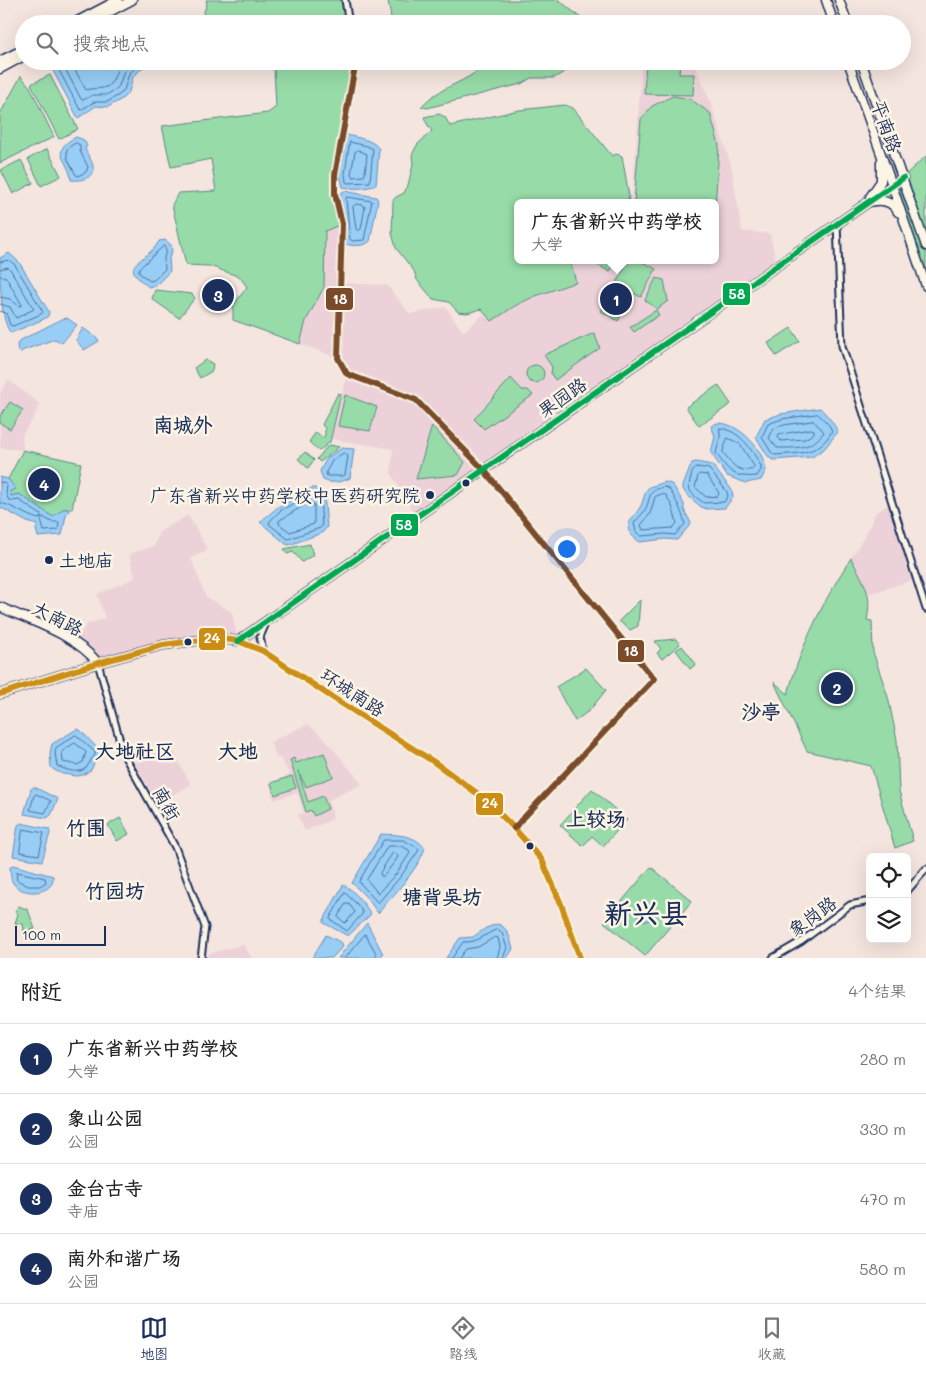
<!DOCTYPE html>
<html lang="zh">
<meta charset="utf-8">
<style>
body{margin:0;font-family:Mali,"LXGW WenKai TC",sans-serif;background:#f2f2f2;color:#222}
.controls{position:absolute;right:15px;bottom:15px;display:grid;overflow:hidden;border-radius:8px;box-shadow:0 5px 20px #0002}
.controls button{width:45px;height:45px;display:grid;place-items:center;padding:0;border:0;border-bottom:1px solid #e0e0e0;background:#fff;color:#222;font:25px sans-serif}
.scale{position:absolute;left:15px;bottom:12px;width:91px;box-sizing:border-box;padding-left:5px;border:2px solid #1b2f5e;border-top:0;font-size:14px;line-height:18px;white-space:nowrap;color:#1b2f5e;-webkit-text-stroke:4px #fcf5e5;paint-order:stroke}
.you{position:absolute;left:566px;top:548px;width:18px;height:18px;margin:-12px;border:4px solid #fff;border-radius:50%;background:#1a73e8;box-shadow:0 0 0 8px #1a73e833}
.badge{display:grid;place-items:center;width:32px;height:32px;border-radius:50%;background:#1b2f5e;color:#fff;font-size:16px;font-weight:700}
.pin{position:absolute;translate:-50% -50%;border:2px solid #fff;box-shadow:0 1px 5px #0006}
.popup{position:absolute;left:514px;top:199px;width:205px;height:65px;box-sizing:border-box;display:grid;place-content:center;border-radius:8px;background:#fff;filter:drop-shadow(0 1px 4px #0005);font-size:16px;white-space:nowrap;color:#767676}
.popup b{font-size:19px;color:#222}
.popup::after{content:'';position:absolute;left:50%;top:100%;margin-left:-10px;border:10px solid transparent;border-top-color:#fff}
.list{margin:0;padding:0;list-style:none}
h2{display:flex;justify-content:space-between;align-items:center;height:65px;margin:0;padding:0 20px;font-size:21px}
h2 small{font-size:16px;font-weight:400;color:#767676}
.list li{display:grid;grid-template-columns:32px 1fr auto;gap:15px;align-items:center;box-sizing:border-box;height:70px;padding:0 20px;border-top:1px solid #e0e0e0}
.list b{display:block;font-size:19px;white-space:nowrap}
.list p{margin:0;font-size:16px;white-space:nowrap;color:#767676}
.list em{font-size:16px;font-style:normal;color:#767676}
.icon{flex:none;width:28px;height:28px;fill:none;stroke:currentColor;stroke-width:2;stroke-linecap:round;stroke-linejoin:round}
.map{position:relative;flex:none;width:926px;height:958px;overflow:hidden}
.search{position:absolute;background:#fff;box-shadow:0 5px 20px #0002;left:15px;right:15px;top:15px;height:55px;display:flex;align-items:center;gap:12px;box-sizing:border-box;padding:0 18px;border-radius:28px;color:#767676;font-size:19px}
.sheet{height:345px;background:#fff}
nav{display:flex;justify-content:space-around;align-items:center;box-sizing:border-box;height:70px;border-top:1px solid #e0e0e0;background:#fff;font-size:14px;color:#767676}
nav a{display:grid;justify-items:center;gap:2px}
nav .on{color:#1b2f5e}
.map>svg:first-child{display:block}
.built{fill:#ecd2d8}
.green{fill:#97dca8;stroke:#598683}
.water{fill:#98cef6;stroke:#668eb9}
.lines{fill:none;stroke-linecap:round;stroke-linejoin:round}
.shore{stroke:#4d6f9b;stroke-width:1}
.street-casing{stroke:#1b2f5e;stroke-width:9}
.secondary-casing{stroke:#1b2f5e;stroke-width:11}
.street{stroke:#fcf5e5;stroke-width:5}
.secondary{stroke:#fcf5e5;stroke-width:8}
.bus-1-casing{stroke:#fcf5e5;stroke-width:10}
.bus-2-casing{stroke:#fcf5e5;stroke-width:10}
.bus-3-casing{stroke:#fcf5e5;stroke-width:10}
.bus-1{stroke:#cb8e13;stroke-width:6}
.bus-2{stroke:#7a4b2a;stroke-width:6}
.bus-3{stroke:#00a651;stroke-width:6}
.bus-dot{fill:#1b2f5e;stroke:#fcf5e5;stroke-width:2}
.labels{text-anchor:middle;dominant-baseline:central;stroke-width:5;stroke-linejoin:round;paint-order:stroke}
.street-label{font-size:18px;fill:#1b2f5e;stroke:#fcf5e5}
.poi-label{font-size:18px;fill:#1b2f5e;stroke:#fcf5e5;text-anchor:end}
.quarter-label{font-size:20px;font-weight:bold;fill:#1b2f5e;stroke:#fcf5e5}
.town-label{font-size:28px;font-weight:bold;fill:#1b2f5e;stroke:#fcf5e5}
.line-badge{stroke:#fcf5e5;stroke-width:2}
.badge-label{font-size:14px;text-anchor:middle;font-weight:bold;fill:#fff}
</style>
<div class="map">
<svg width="926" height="958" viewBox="0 0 926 958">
<rect width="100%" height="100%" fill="#f5e5df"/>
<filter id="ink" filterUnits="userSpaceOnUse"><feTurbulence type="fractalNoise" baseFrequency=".02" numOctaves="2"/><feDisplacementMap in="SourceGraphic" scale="10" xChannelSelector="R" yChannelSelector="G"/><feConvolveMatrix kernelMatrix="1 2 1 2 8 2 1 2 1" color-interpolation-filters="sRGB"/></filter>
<g filter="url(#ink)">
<g class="built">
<path d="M642 61H693L710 101 731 165 742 231 770 234 777 265 416 517 391 473 393 449 331 439 347 374 338 358 300 344 306 321 324 287 325 231 342 224 340 283 387 285 410 314 446 307 463 332 546 260H715V203H632Z"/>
<path d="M8 380 40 404 34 417 22 435 23 450 0 448V393Z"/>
<path d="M891 503 916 579 869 594 851 558 866 534 876 512Z"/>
<path d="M188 515 208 550 191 558 206 597 232 612 238 641 217 638 163 645 98 663 74 642 87 624 105 618 97 594 135 578 129 554 154 546 159 532Z"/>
<path d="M308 724 325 739 362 784 329 800 333 819 305 831 297 815 304 813 297 793 274 800 269 783 290 775 280 758H277L270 742Z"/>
<path d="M170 745 191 785 157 803 135 763Z"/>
<path d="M243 944 252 958H201L202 956Z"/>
</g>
<g class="green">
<path d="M206 0H345L349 24H199L207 4Z"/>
<path d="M388 0H559L588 24H392Z"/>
<path d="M268 61H356L335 175 342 224 325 231 324 287 306 321 300 344 233 320V306L247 287 240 277 210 266 186 265 172 205 178 193 216 191 211 159 171 167 162 126 268 113 276 107 274 69Z"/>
<path d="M474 61H583L554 78H531L521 84 427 108 421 107C436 89 458 85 476 72V66Z"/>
<path d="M646 61H680L679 74H694L693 95 644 94Z"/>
<path d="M50 75 78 129 59 139 31 84Z"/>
<path d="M21 76 30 87 54 137 0 163V114Z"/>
<path d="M673 96 690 99 710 113 719 145 715 209V203H634L641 119 652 106Z"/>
<path d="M565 105 573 108 612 156 616 154 622 156 629 196 628 203H517V260H570L576 282 533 297 515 306 492 321 481 309 467 313 458 312 449 302 433 299 417 280 414 271 396 248 392 233 393 200 396 197 404 193 408 185 413 165 412 155 417 145 432 131 427 124 424 117 439 114 445 117 450 126 519 110Z"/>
<path d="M47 149 61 176 41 186 28 159Z"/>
<path d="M926 156V286L892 185 903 177Z"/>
<path d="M21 160 33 183 13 194 1 170Z"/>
<path d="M589 260H616L610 272Z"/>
<path d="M629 260H639L656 269 641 297 633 293 618 321 601 311Z"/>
<path d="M656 278 664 280 668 301 657 309 645 300Z"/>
<path d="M155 290 192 294 195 298 179 318 152 299Z"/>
<path d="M656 310 659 315 634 332 630 327Z"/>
<path d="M791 328 800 341 776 356 768 343Z"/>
<path d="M594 333 600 348 555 380 551 374 552 367 544 355Z"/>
<path d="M205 360 213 364 212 371 200 378 194 368Z"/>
<circle cx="535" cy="374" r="9"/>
<path d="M511 378 522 390H528L533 395 484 429 474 419Z"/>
<path d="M718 385 731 404 699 426 686 407Z"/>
<path d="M338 393 341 394 330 442 319 451 309 442 316 432 323 438 325 435V428L322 425Z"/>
<path d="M345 395 377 407 370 431 338 426Z"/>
<path d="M10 402 23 410 10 429 0 423V416Z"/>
<path d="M432 426 465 462 458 475 416 479Z"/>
<path d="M330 445 339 447 320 462 317 459 326 448Z"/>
<path d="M23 450 81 463 72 509H63L53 517 19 494 11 496 10 491 15 489 8 479Z"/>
<path d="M305 452 314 460 308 468 298 459Z"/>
<path d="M310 544 313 555 302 562 293 552 287 554 284 549Z"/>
<path d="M851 558C863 582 873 592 867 620L872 621 873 652 888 697 897 740 899 791 913 841 895 848 871 766 807 751 774 682 788 694C801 645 824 600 851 558Z"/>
<path d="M640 600 638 626 630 630 619 621Z"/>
<path d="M676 639 680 644 662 659 657 653 661 649 655 641Z"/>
<path d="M682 646 696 664 690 669 676 650Z"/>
<path d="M586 668 606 690 590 710 575 721 556 687Z"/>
<path d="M324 753 333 777 306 787 298 771 308 802 323 796 328 809 314 816 311 810 306 812 290 760 294 758 296 763Z"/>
<path d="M292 776 296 788 275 795 271 783Z"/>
<path d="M592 789 627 820 603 846 592 836 583 846 560 825Z"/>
<path d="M120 818 129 834 117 841 108 825Z"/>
<path d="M651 867 692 901 645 956 604 922Z"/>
<path d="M19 906 28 910 35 929 24 931 23 924 15 923 18 914 15 911Z"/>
</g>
<g class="water">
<path d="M52 61H149L133 77 129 92 122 99 108 107 96 106 78 118 49 63Z"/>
<path d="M347 135C357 138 373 139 379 149L376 185C367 189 352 189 343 187L340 175 346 136Z"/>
<path d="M76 137 84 140 87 146 85 149C87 154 93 162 93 167 94 179 80 181 71 180 70 160 47 152 76 137Z"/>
<path d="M344 191 376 197 378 200 370 241C365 247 352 246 345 244V225L340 194Z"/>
<path d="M165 240 171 245 172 251 169 258 170 271 156 285 149 287C114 262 147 264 159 241Z"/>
<path d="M9 253 19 262 49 312 48 316 44 319 11 333C0 322 0 276 0 258Z"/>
<path d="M67 318 77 325 62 343 55 339 24 350 21 352 18 351 17 345 19 341 62 319Z"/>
<path d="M83 328 98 339 99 341 84 350 76 340Z"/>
<path d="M820 408C827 415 834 423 838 432L824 449 812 457 799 458 774 460 771 459 767 455 756 437 765 419 781 414Z"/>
<path d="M717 423C739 422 764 450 766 470L761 480 746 483 727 476 711 453 715 436 711 426Z"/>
<path d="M342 448 354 449 350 478C342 482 331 484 323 480L320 471 327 458Z"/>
<path d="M696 462 712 465 732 490 733 497 725 508 707 509 701 507 686 494 683 489V486L692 463Z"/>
<path d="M0 477 8 479 16 489 10 491 11 496 19 494 53 517 63 509H68L69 512 66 515 62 535 38 537 36 529 38 525 27 522 0 507Z"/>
<path d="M666 482 673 485 684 504V510L691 523 690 525 677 540 665 539 640 542C620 529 630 522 639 509 644 502 643 494 649 487Z"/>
<path d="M312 488H315L324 494 327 527 322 533 289 545 286 544 260 522 278 507Z"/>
<path d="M77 729 80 730 102 753V756L95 761 91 770 83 775 77 776 63 774 54 770 51 767 50 753 52 744Z"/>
<path d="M34 787 58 799 51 815 47 818 24 814 31 789Z"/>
<path d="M21 823 49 829 50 833 42 861 13 856 18 825Z"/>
<path d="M381 834C397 835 414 834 425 848 418 870 393 895 378 913L367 898 352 883Z"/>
<path d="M13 865 53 876C55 895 22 897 13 883 10 879 11 872 10 867Z"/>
<path d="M343 885C354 889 364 904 371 914L348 936 324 923V920Z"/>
<circle cx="646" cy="913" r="8"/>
<path d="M367 923 383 954 379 958H338Z"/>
<path d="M497 924C508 926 510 939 513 949L507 958H446L460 938 473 937 486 928Z"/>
<path d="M326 935 342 943 343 946 332 958H312Z"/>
</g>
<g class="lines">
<g class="shore">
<path d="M54 61 79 108 81 110 94 102H107L119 95 124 90 129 74 142 61"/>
<path d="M61 61 81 99 83 100 93 95H106L115 90 119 86 124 71 133 61"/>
<path d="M70 61 86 90C92 88 97 89 103 88 115 86 115 69 122 61"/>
<path d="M350 142 367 146 373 149 370 182 348 183 346 182 345 174Z"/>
<path d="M76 143 80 145V151L88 167 86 172 78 176 76 175 67 158V149Z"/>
<path d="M358 150 367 154 365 174 364 176 353 177 351 174 355 152Z"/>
<path d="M347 197 372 201 364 240 352 241 350 239 346 199Z"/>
<path d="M356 204 363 205 365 207 361 229 358 231 356 229 353 207Z"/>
<path d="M164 246 166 250 164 258 165 269 154 280 150 281 139 273V269Z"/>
<path d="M0 262 9 260 15 265 43 312 41 314 13 326 10 325 6 313 0 311"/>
<path d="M0 269 8 267 10 269 34 309 16 318 10 307 0 304"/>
<path d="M0 276 6 277 22 305 19 306 10 299 0 297"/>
<path d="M818 414 829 425 832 431C819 455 799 453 775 455L771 452 762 437 768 424 782 419Z"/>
<path d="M814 421 824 432C812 449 797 448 777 448L769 438 774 428 784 425Z"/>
<path d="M720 428C741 431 751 449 761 466V470L757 476C734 478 729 472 716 453L720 437Z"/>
<path d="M811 429 814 430V433L805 439 781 441 778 437 779 435Z"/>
<path d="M728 438 740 444 754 466 753 469C738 474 731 463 723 452Z"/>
<path d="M344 453 348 456 345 475 342 476H327L326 472 332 461Z"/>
<path d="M697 467 709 469 727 492 728 496 724 502 704 503C692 494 686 492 691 477 692 472 693 470 697 467Z"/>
<path d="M700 474 707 475 719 493 718 496 706 497 695 487 698 476Z"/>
<path d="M0 482 4 483 7 486 6 493 8 499 12 501 19 500 41 515V517L39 519C25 516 13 505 0 503"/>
<path d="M665 487 669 489C676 499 682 512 685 524L675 535 665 534 641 536 636 532 634 523C637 519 642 515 645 510 652 497 646 490 665 487Z"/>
<path d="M313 493 320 497 322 526 320 528 288 539 269 524 270 521 280 511Z"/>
<path d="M662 494 666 495 672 506 677 523 673 528 643 530 641 525 650 514 655 497Z"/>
<path d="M310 502 314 504V524L290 532 279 524V521Z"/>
<path d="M43 517 52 522H59L58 530 44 531 41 520Z"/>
<path d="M76 735 95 752V755C91 758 91 761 88 765 82 776 66 770 57 766L55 753 56 748Z"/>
<path d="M75 743 86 752 83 762 77 765 63 762 62 752Z"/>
<path d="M36 794 51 801 45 813 30 810 34 796Z"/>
<path d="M23 829 44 833 39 855 20 852Z"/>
<path d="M384 840H403L418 848 419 850 401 876 378 903 359 882Z"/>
<path d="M388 846H401L409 850 410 853 397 873 378 893 367 880Z"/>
<path d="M393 853 397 854 398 857 384 876H381L380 873Z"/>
<path d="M17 872 45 878 46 882 40 886H28L17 880Z"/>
<path d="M345 893 358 905 363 913 347 931 330 919Z"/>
<path d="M346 904H349L355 912 345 923 338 917Z"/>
<path d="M345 958 365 934 376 953V958"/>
<path d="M452 958 463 942C479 943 484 934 498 929L502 933 507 948 503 958"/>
<path d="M459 958 466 949 478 947 495 937 498 938 500 947 497 958"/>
</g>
<defs>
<g id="street">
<path d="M345 0 349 24"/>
<path d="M356 61 335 175V194L342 224 338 358 347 374 416 400 484 470 654 679 514 828"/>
<path d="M837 224 842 346 926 609"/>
<path d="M238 641 263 651 327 694 434 762 485 799 514 828 542 860 561 904 580 958"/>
<path d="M263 651 260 637 266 623"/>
<path d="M98 663 124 755 175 847 205 927 201 958"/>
<path d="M907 891 926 869"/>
<path d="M773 958 802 941 850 905 870 901"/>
</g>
<g id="secondary">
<path d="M826 0 834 24"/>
<path d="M839 0 848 24"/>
<path d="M72 24 118 0"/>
<path d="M87 24 132 0"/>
<path d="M0 61 24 49"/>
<path d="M848 61 892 185 926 286"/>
<path d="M861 61 926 246"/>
<path d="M0 69 24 56"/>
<path d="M870 197 881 181V162"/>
<path d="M870 202C882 199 892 201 898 212"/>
<path d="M0 607C33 622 74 634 98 663"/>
<path d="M0 694 98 663 163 645 217 638 238 641 903 178"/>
</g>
</defs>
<use href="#street" class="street-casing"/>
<use href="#secondary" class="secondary-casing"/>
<use href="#street" class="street"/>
<use href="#secondary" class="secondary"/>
<defs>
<path id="bus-1" d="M0 694 98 663 163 645 217 638 238 641 263 651 327 694 434 762 485 799 514 828 542 860 561 904 580 958"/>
<path id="bus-2" d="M356 61 335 175V194L342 224 338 358 347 374 416 400 484 470 654 679 514 828"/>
<path id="bus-3" d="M238 641 903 178"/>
</defs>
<use href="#bus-1" class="bus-1-casing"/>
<use href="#bus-2" class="bus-2-casing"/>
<use href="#bus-3" class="bus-3-casing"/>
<use href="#bus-1" class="bus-1"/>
<use href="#bus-2" class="bus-2"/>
<use href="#bus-3" class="bus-3"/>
</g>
</g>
<g class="bus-dot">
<circle cx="466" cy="483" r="4.5"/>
<circle cx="430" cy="495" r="5"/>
<circle cx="49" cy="560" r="5"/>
<circle cx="188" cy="642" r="4.5"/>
<circle cx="530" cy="846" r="4.5"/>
</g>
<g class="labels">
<g class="street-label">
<text transform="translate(887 126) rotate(70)">平南路</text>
<text transform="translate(562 397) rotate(-35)">果园路</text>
<text transform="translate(58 618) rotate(27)">大南路</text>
<text transform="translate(353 692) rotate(33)">环城南路</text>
<text transform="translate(167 803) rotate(61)">南街</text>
<text transform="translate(812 916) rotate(-36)">象岗路</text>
</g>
<g class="poi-label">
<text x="420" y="495">广东省新兴中药学校中医药研究院</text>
<text x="59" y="560" text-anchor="start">土地庙</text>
</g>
<g class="quarter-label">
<text x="183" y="424">南城外</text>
<text x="761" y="711">沙亭</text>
<text x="135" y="750">大地社区</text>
<text x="238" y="750">大地</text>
<text x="596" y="818">上较场</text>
<text x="86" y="827">竹围</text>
<text x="115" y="890">竹园坊</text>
<text x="442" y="896">塘背吴坊</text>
</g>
<g class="town-label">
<text x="646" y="912">新兴县</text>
</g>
</g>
<g class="line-badge">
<rect x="722" y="282" width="29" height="24" rx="5" fill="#00a651"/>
<rect x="325" y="287" width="29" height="24" rx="5" fill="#7a4b2a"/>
<rect x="390" y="513" width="29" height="24" rx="5" fill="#00a651"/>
<rect x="198" y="627" width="28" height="24" rx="5" fill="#cb8e13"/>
<rect x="617" y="639" width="28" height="24" rx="5" fill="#7a4b2a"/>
<rect x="475" y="792" width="29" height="24" rx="5" fill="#cb8e13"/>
</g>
<g class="badge-label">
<text x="737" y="299">58</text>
<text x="340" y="304">18</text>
<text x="404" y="530">58</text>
<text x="212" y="643">24</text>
<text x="631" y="656">18</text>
<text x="490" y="808">24</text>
</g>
</svg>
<div class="controls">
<button><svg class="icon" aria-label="locate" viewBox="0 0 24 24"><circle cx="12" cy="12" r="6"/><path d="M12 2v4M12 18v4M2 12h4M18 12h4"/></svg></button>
<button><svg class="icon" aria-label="layers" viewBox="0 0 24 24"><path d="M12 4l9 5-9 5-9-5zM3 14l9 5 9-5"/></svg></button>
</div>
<div class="scale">100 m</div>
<div class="you"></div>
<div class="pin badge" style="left:616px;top:299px">1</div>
<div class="popup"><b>广东省新兴中药学校</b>大学</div>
<div class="pin badge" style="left:837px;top:688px">2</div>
<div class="pin badge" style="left:218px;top:295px">3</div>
<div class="pin badge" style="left:44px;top:484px">4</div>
<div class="search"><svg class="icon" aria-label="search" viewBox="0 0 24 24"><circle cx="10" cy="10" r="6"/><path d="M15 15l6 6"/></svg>搜索地点</div>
</div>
<section class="sheet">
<h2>附近<small>4个结果</small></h2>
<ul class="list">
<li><span class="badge">1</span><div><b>广东省新兴中药学校</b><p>大学</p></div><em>280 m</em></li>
<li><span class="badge">2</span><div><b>象山公园</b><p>公园</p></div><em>330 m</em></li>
<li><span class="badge">3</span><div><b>金台古寺</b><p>寺庙</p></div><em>470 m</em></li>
<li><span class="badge">4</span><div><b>南外和谐广场</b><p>公园</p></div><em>580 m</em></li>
</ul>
</section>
<nav>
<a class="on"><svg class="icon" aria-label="map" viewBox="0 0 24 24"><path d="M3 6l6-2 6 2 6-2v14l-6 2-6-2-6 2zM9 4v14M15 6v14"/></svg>地图</a>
<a><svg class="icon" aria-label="directions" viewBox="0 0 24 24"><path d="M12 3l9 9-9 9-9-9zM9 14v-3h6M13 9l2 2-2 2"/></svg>路线</a>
<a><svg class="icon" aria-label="saved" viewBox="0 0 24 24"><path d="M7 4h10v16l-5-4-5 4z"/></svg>收藏</a>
</nav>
